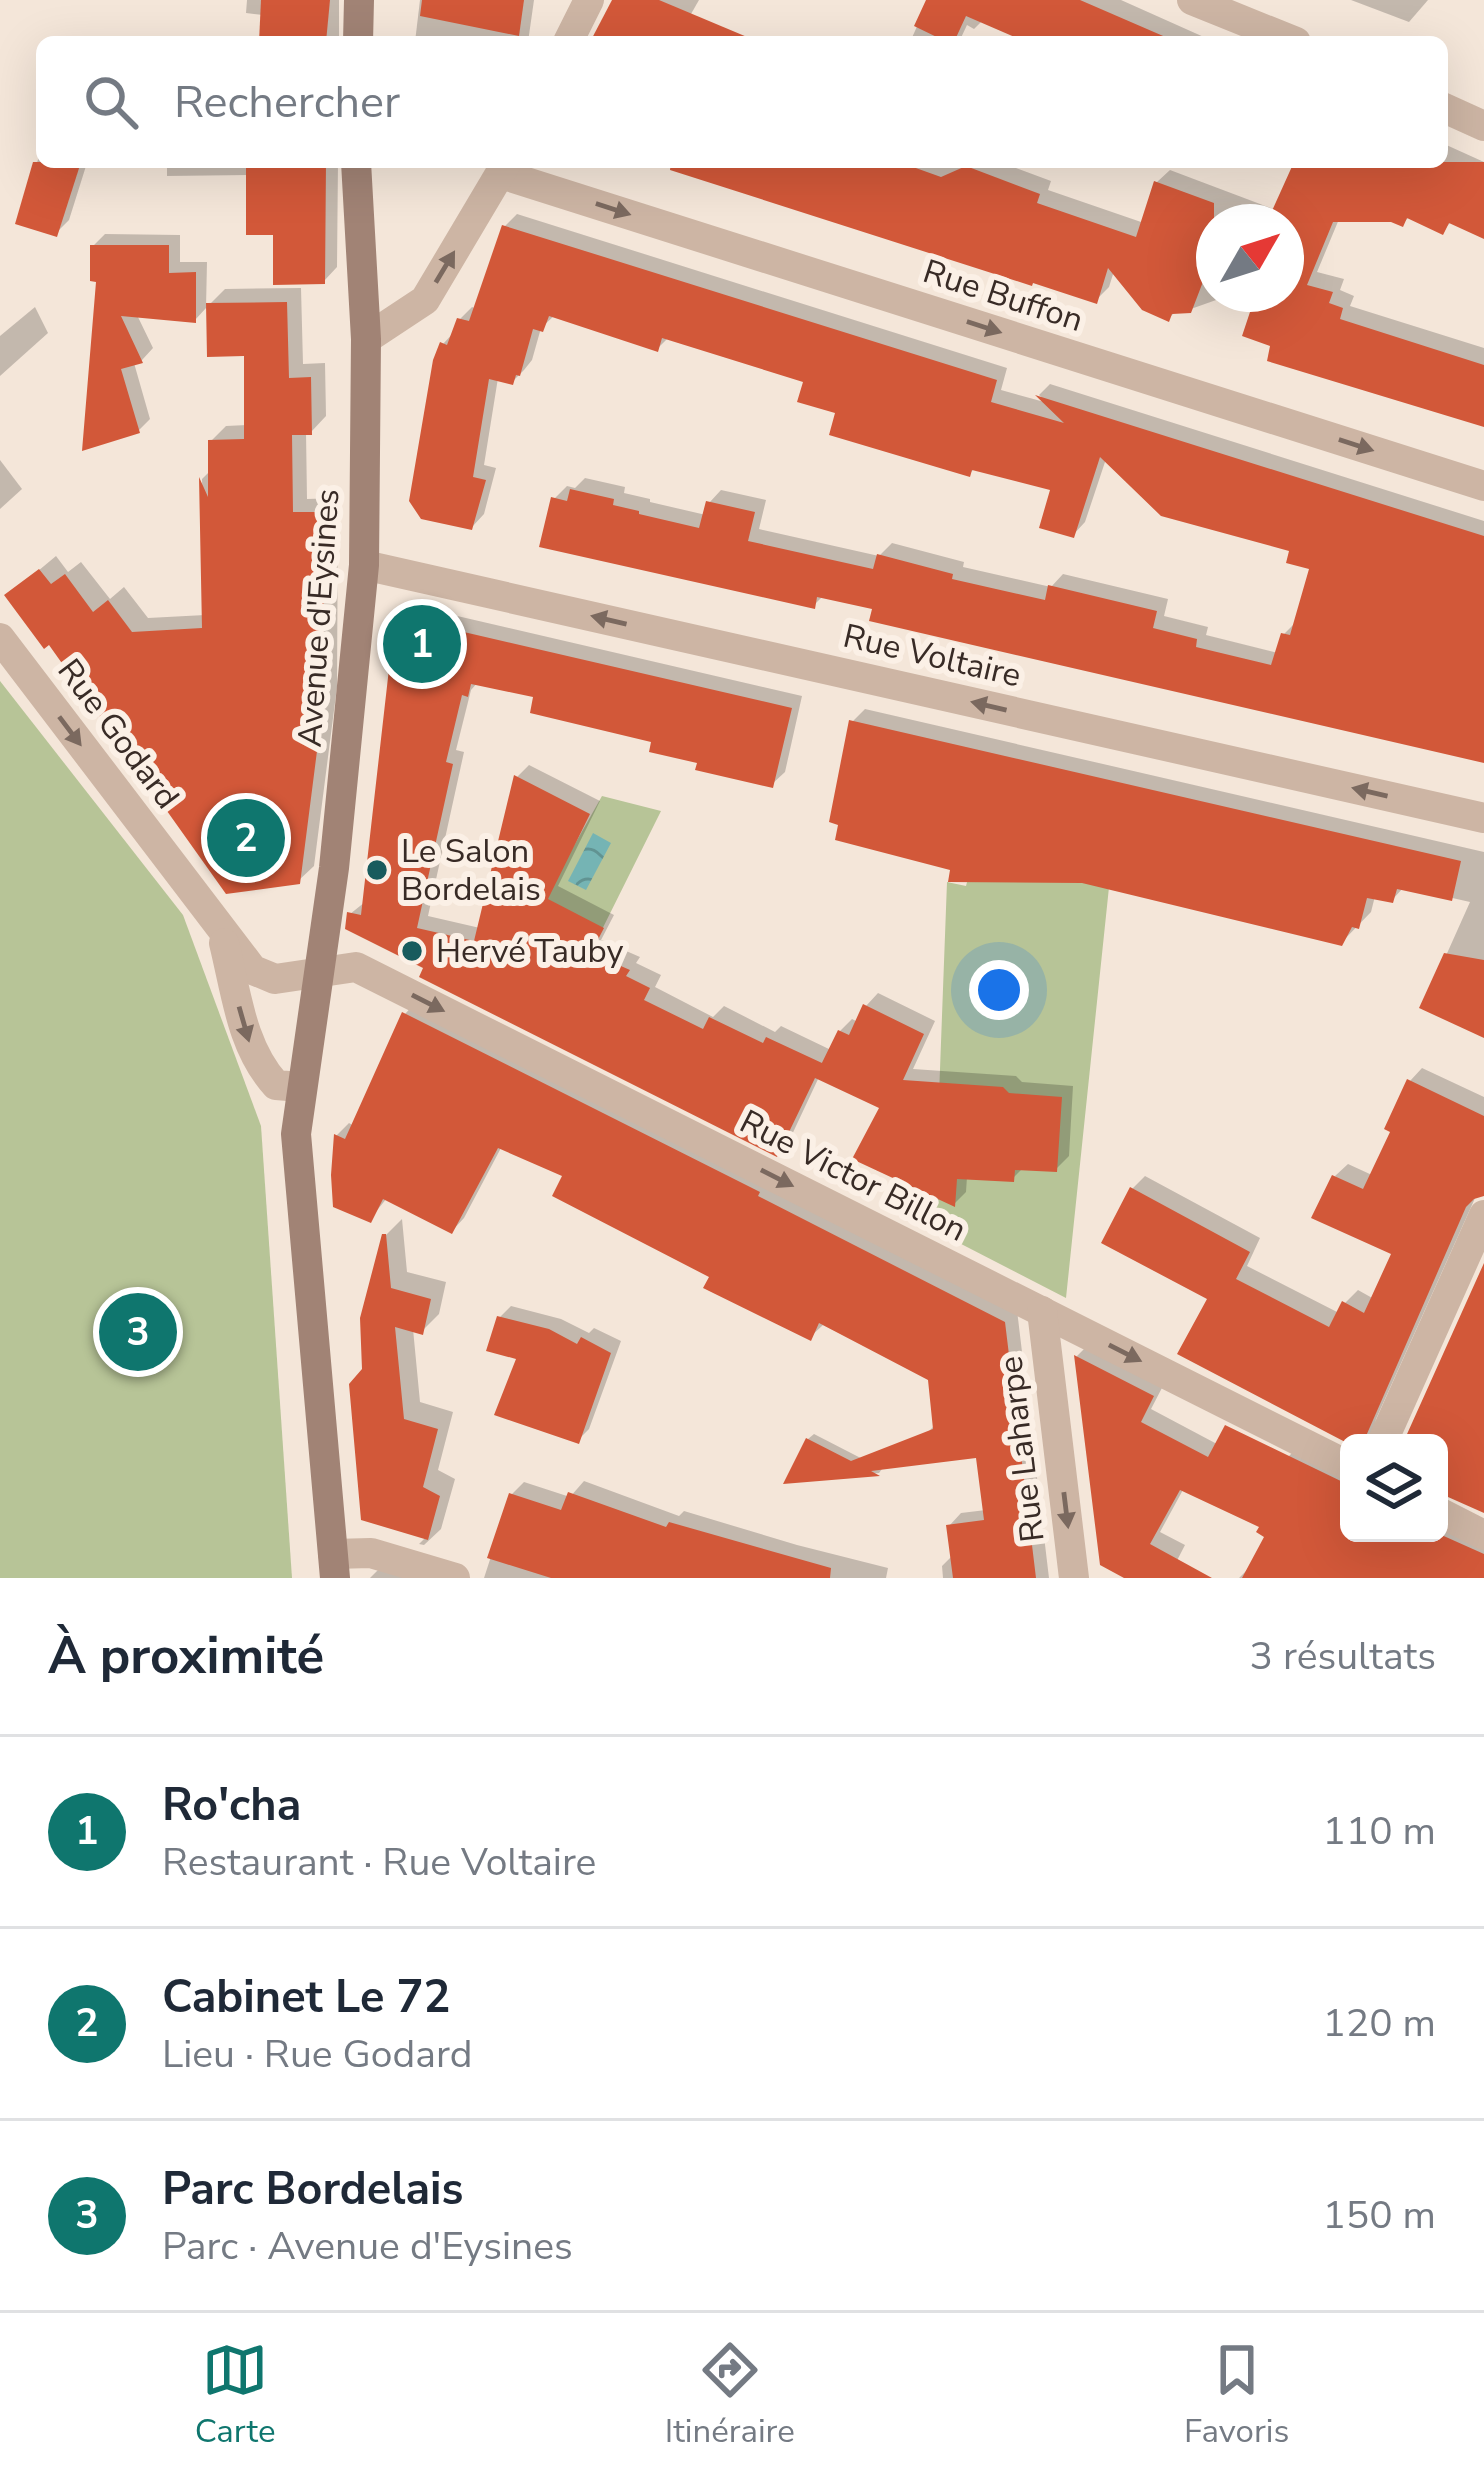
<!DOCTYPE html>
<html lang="fr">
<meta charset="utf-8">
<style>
body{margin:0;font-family:"Nunito Sans",sans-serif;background:#f6f6f7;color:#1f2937}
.controls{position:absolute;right:36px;bottom:36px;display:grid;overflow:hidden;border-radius:18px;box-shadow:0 12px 48px #0002}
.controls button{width:108px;height:108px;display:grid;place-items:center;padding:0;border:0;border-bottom:3px solid #e0e1e3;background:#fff;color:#1f2937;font:60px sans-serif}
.compass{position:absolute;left:1196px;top:204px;width:108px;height:108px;border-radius:50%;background:#fff;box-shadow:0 12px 48px #0002;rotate:51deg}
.you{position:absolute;left:999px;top:990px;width:42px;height:42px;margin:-30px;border:9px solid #fff;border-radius:50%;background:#1a73e8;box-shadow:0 0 0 18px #1a73e833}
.badge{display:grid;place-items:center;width:78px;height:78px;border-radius:50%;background:#0f766e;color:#fff;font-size:39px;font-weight:700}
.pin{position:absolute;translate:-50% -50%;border:6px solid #fff;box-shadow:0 3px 12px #0006}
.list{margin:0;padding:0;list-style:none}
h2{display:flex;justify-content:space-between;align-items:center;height:156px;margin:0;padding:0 48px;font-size:51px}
h2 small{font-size:39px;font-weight:400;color:#747a83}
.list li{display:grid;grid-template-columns:78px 1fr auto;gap:36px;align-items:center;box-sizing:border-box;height:192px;padding:0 48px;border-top:3px solid #e0e1e3}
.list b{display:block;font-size:45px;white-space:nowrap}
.list p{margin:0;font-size:39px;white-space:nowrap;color:#747a83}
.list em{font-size:39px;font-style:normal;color:#747a83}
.icon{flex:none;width:66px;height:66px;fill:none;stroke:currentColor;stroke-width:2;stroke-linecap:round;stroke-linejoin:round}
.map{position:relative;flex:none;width:1484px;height:1578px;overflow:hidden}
.search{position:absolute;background:#fff;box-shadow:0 12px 48px #0002;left:36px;right:36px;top:36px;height:132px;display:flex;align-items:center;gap:30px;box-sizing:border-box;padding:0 42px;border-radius:18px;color:#747a83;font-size:45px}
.sheet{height:732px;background:#fff}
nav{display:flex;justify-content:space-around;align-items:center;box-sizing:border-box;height:168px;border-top:3px solid #e0e1e3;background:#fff;font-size:33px;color:#747a83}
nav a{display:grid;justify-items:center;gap:6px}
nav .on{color:#0f766e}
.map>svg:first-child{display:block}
.green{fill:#b7c497}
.water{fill:url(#water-waves)}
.shadow{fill:#0003}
.building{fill:#d25839}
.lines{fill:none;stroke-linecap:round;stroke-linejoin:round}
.street{stroke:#cdb5a4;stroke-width:30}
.secondary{stroke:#a18375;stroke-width:30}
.oneway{fill:#7b695f}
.poi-dot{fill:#185b5d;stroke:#fbf0e6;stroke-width:4.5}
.labels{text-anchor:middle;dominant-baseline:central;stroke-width:12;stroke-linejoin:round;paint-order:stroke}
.street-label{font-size:33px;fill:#382b26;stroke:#fbf0e6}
.poi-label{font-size:33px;fill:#382b26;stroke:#fbf0e6;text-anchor:start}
</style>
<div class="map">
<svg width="1484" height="1578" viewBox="0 0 1484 1578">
<defs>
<pattern id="water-waves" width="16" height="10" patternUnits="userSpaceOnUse" patternTransform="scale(3)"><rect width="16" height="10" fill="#75b4b4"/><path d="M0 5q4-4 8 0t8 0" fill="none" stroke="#619392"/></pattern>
</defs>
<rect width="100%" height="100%" fill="#f4e6d9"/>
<g class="green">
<path d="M0 681 183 915 261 1126 292 1578H0Z"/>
<path d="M602 796 661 811 550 1034 499 965 571 851Z"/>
<path d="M979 836 1111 868 1066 1298 934 1230 947 882 966 886Z"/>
</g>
<path class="water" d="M593 833 611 843 586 890 568 881Z"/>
<g class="shadow">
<path d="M247 0H339V42H263V15L246 13Z"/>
<path d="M420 0H534L528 42H415Z"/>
<path d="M614 0H699L675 42H593Z"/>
<path d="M929 0H1121L1215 42H1033L983 20 974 29 967 25 959 42H910Z"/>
<path d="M1351 0H1428L1409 22Z"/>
<path d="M1442 143 1484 162V236L1452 221 1442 231 1410 216 1402 224 1347 200 1317 272 1344 279 1340 290 1354 296 1350 306 1484 348V426L1274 344 1259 294H1286V222H1214V294H1233L1188 310H1177L1168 319 1114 271 1109 287 1096 300 1032 282 652 162H1000L1051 181 1048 190 1144 223 1157 182 1170 170 1276 210 1297 162H1442Z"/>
<path d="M42 147V162H338L337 267 324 281 276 232 249 175 167 176V167L86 166 69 220 56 233 18 222Z"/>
<path d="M517 214 1007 368 1001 390 1048 403 1039 395 1050 384 1484 521V760L875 606 824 595 814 605 554 499 567 486 575 488 585 478 625 487 624 493 650 499V502L706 515 709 503 721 490 766 500 759 529 879 556 892 543 964 562 963 567 1051 587 1063 574 1168 599 1164 616 1208 627 1206 635 1278 653 1284 634 1297 621 1312 567 1293 549 1106 459 1085 522 1073 535 1053 488 976 467 970 473 839 411 807 380 669 337 658 348 555 315 541 328 532 360 524 370 512 382 498 378 484 465 496 468 484 514 472 527 443 344 455 331 459 320 472 307 477 309 504 227Z"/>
<path d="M105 234 180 235V262H207L206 308 195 320 137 315 153 348 142 360 134 363 150 419 138 431 86 447 100 279 93 246Z"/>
<path d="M301 288 303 364 325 363 326 416 311 432H306L307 499 338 498 337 687 314 866 298 881 49 641 8 596 56 556 68 572 81 562 110 599 124 587 148 618 205 615 202 479 211 470V441L226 426 247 425V353L206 308 225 289Z"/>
<path d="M35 307 48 333 0 376V336Z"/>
<path d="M0 460 22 489 0 509Z"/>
<path d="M410 605 802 696 785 772 772 784 701 761 655 740 537 695 478 682 471 690 456 750 464 752 428 916 480 928 517 777 529 765 600 801 558 886 614 915 601 940 640 957 636 963 661 975 655 987 713 1017 724 1006 775 1032 781 1026 831 1050 840 1031 852 1019 858 1022 866 1006 878 993 935 1021 913 1069 1016 1076 1022 1082 1073 1086 1069 1156 1056 1169 1024 1167 1012 1179 967 1177 966 1192 954 1204 883 1106 819 1077 789 1141 777 1153 427 967 350 914 365 902 398 617Z"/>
<path d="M865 709 1484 852V1035L1423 1007 1470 902 1404 887 1392 900 1375 896 1371 912 1341 943 1083 880 954 868 852 722Z"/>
<path d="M417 1001 1017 1310 1049 1578H943L942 1566 952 1556 949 1526 961 1513 986 1510 979 1454 926 1434 936 1424 931 1378 823 1325 810 1337 713 1276 566 1174 502 1146 464 1218 452 1231 387 1198 370 1219 334 1175 337 1135 349 1123 354 1126 405 1014Z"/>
<path d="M1422 1068 1484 1097V1193L1476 1196 1376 1419 1374 1429 1381 1443H1353L1211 1298 1132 1189 1145 1176 1260 1238 1247 1266 1339 1313 1345 1303 1358 1290 1374 1299 1395 1252 1335 1176 1348 1164 1372 1175 1394 1130 1410 1081Z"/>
<path d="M402 1219 407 1272 446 1282 439 1314 422 1331 413 1329 420 1402 453 1412 438 1470 455 1479 441 1529 424 1545 419 1544 426 1537 365 1370 385 1236Z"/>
<path d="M511 1306 561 1319 589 1333 594 1328 621 1341 589 1429 578 1440 520 1357 500 1317Z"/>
<path d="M1088 1345 1164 1384 1151 1409 1232 1452 1184 1488 1160 1532 1185 1545 1168 1578H1131L1103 1563 1077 1356Z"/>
<path d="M814 1434 882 1469 879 1473 788 1481 808 1439Z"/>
<path d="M1300 1445 1349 1467V1533H1439V1513L1484 1536V1578H1239L1249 1568 1268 1536 1288 1457Z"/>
<path d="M584 1481 679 1516 684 1511 797 1545 888 1568 886 1578H484L511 1495 524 1482 570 1497Z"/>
<path d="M383 1565 424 1578H370Z"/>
</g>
<g class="building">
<path d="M261 0H330L326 42H259Z"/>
<path d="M422 0H524L519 36 420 16Z"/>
<path d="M612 0H659L759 42H590Z"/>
<path d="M926 0H1080L1177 42H1026L966 16 954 42H947L914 26Z"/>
<path d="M33 162H81L57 237 15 224Z"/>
<path d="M246 162H326L325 284 273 285V235H246Z"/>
<path d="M671 162H899L941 177 966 166 1040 194 1037 203 1136 237 1154 181 1214 203V253L1191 313 1172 314 1169 322 1142 310 1108 268 1097 304 1033 283 1032 286 670 170Z"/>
<path d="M1294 162H1484V239L1449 223 1443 235 1407 218 1403 227 1391 222H1333L1307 285 1333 292 1329 303 1343 308 1340 319 1484 365V427L1267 361 1270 346 1242 336 1256 294H1286V222H1267Z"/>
<path d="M502 225 997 380 991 402 1064 423 1035 395 1484 536V763L869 621 872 609 817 597 815 609 539 547 551 497 567 501 570 489 614 499 613 505 639 511V514L699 528 706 501 755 512 748 541 873 569 877 554 953 574 952 579 1045 600 1048 585 1157 611 1153 628 1197 639 1196 647 1271 665 1281 633 1290 635 1309 569 1286 563 1289 551 1161 516 1100 457 1074 538 1039 528 1050 490 972 470 970 477 829 435 835 413 797 402 803 382 662 338 658 352 549 316 543 332 533 329 520 376 516 375 513 385 489 379 473 477 486 480 472 530 421 519 409 501 433 360 440 342 447 345 457 318 469 321Z"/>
<path d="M90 245H169V273L196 272V323L121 316 143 363 121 369 140 433 82 451 96 282 90 281Z"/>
<path d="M287 302 289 378 311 377 312 435H292L293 512H324L323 704 300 884 226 894 49 645 44 649 4 595 39 569 51 584 65 574 93 612 108 600 132 632 202 628 199 477 208 497V440L244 439V356L207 357 206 303Z"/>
<path d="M395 616 792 708 773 788 695 770 697 763 649 752 651 742 530 713 533 697 471 684 468 697 462 695 446 762 453 764 417 928 474 941 514 775 590 814 548 899 604 928 591 953 630 970 626 976 650 988 644 1000 703 1029 709 1017 763 1043 766 1037 822 1063 816 1075 838 1030 849 1035 863 1004 924 1034 903 1080 1003 1087 1009 1093 1062 1097 1057 1172 1015 1170 1014 1182 957 1179 955 1207 852 1159 879 1108 815 1078 777 1157 419 977 423 968 345 929 347 912 361 915Z"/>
<path d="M849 720 1461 861 1452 901 1397 889 1393 903 1367 898 1359 929 1352 927 1342 946 1082 883 948 882 950 870 835 840 838 825 829 822Z"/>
<path d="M1444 953 1484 960V1038L1419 1008Z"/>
<path d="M402 1012 760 1192 758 1196 1005 1322 1036 1578H953L946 1525 984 1520 976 1458 871 1471 880 1476 783 1484 806 1438 851 1461 933 1429 928 1380 819 1323 811 1341 703 1288 709 1277 552 1196 562 1176 498 1148 452 1234 383 1199 371 1223 333 1207 331 1175 334 1134 345 1139Z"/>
<path d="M1407 1079 1484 1116V1196L1474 1199 1466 1207 1363 1443 1349 1444 1177 1354 1207 1299 1101 1243 1130 1187 1250 1252 1236 1279 1329 1327 1342 1301 1364 1313 1391 1254 1311 1218 1332 1175 1363 1189 1390 1132 1384 1129Z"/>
<path d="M382 1234H386L391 1288 431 1299 423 1335 395 1327 404 1419 438 1429 423 1487 440 1496 428 1540 361 1520 349 1384 362 1369 360 1318Z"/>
<path d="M1484 1263V1513L1439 1493V1443H1403Z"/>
<path d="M497 1316 549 1329 577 1344 581 1337 611 1353 579 1444 494 1415 516 1359 486 1351Z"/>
<path d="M1074 1355 1154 1396 1141 1422 1208 1457 1225 1425 1349 1485V1533H1437L1484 1554V1578H1242L1264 1537 1256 1532 1259 1527 1180 1490 1150 1544 1212 1578H1124L1100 1565Z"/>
<path d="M568 1492 666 1527 669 1522 831 1568 830 1578H551L487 1558 509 1493 561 1510Z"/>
</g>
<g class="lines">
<g class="street">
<path d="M1192 0 1296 42"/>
<path d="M568 42 589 0"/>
<path d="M1442 107 1484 126"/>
<path d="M501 174 1484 486"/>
<path d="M366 339 425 300 507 162"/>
<path d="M364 565 1484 818"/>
<path d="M0 638 253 970 275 979 356 967 1349 1466"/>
<path d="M224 943C236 991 241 1047 276 1085L301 1087"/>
<path d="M1042 1311 1074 1578"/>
<path d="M1382 1443 1484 1215"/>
<path d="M1439 1512 1484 1535"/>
<path d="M333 1554 371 1553 455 1578"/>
</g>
<g class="secondary">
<path d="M358 42 359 0"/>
<path d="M335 1578 296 1134 334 868 364 565 366 339 356 162"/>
</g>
</g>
<defs><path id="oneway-solid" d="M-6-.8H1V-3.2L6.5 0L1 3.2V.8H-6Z" transform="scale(3)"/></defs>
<g class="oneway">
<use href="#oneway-solid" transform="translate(613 209) rotate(18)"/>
<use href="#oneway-solid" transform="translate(445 267) rotate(-59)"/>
<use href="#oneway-solid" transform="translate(984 327) rotate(18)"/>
<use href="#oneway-solid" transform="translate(1356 445) rotate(18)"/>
<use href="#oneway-solid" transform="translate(609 620) rotate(-167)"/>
<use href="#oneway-solid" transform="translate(989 706) rotate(-167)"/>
<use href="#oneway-solid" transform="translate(70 731) rotate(53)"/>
<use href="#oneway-solid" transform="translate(1370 792) rotate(-167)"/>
<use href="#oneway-solid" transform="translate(428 1003) rotate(27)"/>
<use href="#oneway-solid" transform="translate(244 1024) rotate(74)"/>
<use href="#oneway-solid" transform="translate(777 1178) rotate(27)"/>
<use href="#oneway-solid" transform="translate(1125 1353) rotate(27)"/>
<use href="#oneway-solid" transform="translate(1066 1510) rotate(83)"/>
</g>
<g class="poi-dot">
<circle cx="377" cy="870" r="12"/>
<circle cx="412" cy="951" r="12"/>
</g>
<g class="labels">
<g class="street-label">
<text transform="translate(1003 296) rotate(18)">Rue Buffon</text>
<text transform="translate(319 618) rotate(-86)">Avenue d'Eysines</text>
<text transform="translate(932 656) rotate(13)">Rue Voltaire</text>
<text transform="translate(118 734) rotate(53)">Rue Godard</text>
<text transform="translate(853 1176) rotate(27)">Rue Victor Billon</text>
<text transform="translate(1022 1449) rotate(-97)">Rue Laharpe</text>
</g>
<g class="poi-label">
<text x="401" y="851">Le Salon<tspan x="401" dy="38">Bordelais</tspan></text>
<text x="436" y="951">Hervé Tauby</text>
</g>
</g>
</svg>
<div class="controls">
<button><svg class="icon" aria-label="layers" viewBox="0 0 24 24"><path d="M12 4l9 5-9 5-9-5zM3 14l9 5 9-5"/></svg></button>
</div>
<svg class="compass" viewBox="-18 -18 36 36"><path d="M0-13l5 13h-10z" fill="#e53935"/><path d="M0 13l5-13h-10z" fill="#747a83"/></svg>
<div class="you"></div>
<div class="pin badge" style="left:422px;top:644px">1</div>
<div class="pin badge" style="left:246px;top:838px">2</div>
<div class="pin badge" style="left:138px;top:1332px">3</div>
<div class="search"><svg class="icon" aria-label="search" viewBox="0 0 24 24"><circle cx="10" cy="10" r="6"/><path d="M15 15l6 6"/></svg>Rechercher</div>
</div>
<section class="sheet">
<h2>À proximité<small>3 résultats</small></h2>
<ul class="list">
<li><span class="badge">1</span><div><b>Ro'cha</b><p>Restaurant · Rue Voltaire</p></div><em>110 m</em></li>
<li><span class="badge">2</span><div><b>Cabinet Le 72</b><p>Lieu · Rue Godard</p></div><em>120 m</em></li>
<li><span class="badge">3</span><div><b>Parc Bordelais</b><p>Parc · Avenue d'Eysines</p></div><em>150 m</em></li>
</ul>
</section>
<nav>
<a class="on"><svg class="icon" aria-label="map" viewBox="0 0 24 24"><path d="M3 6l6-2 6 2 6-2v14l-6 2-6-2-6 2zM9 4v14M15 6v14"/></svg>Carte</a>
<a><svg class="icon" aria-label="directions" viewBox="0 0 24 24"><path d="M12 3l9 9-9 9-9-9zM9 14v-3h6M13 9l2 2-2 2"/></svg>Itinéraire</a>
<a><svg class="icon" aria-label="saved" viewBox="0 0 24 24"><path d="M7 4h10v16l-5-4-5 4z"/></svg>Favoris</a>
</nav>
